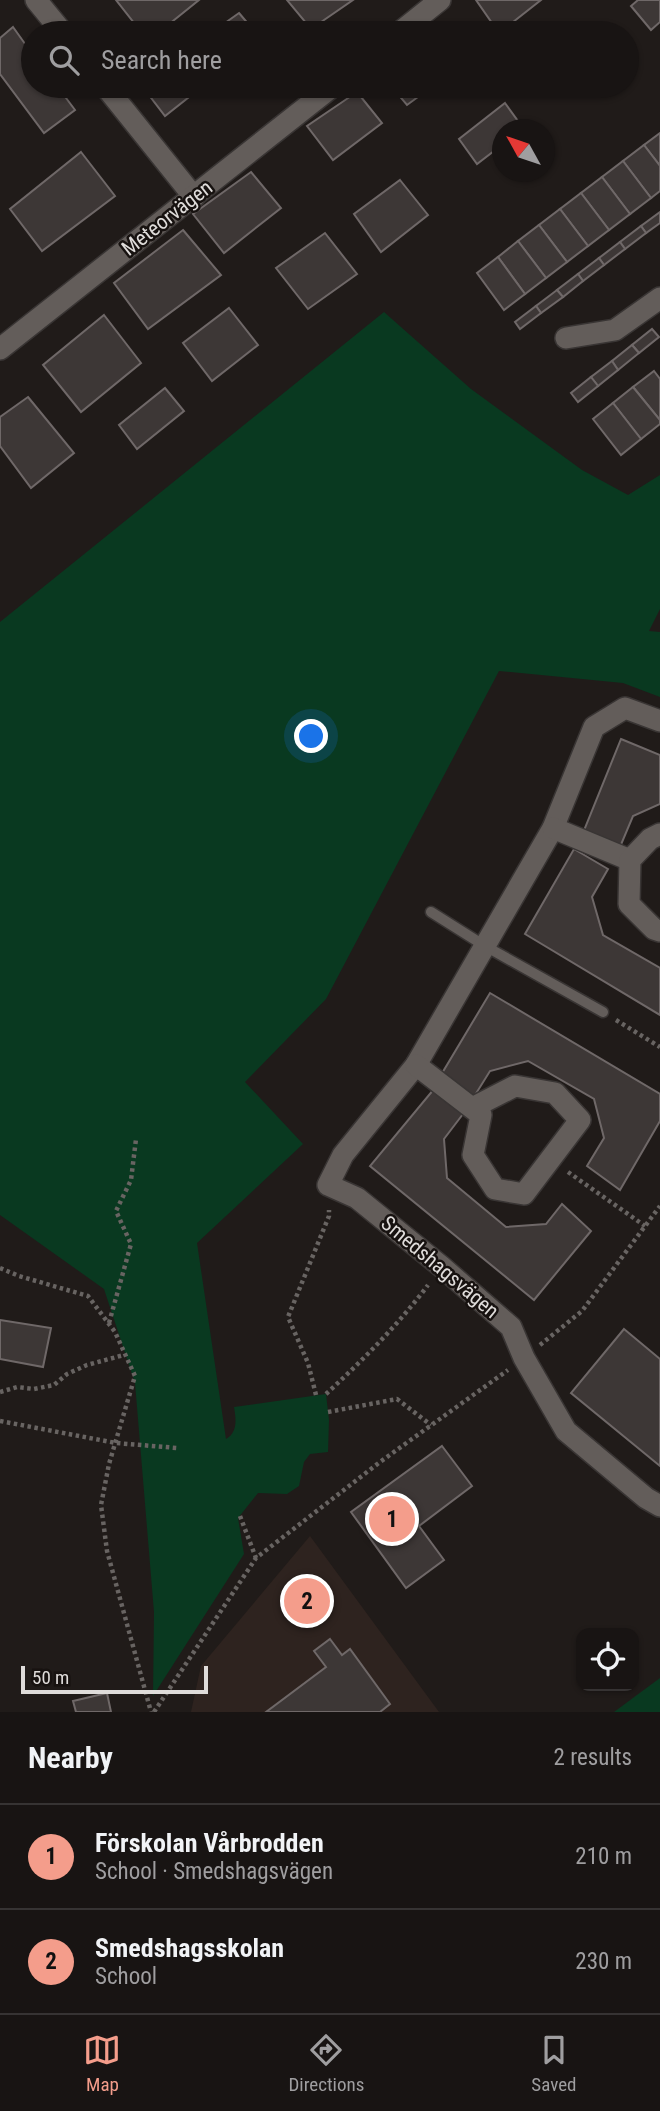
<!DOCTYPE html>
<meta charset="utf-8">
<style>
body{margin:0;font-family:"Roboto Condensed",sans-serif;background:#211d1c;color:#f1f3f6}
.controls{position:absolute;right:21px;bottom:21px;display:grid;overflow:hidden;border-radius:14px;box-shadow:0 2px 5px #0004}
.controls button{width:63px;height:63px;display:grid;place-items:center;padding:0;border:0;border-bottom:2px solid #363333;background:#181413;color:#f1f3f6;font:35px sans-serif}
.compass{position:absolute;left:492px;top:119px;width:63px;height:63px;border-radius:50%;background:#181413;box-shadow:0 2px 5px #0004;rotate:310deg}
.scale{position:absolute;left:21px;bottom:18px;width:187px;box-sizing:border-box;padding-left:7px;border:4px solid #dfdcda;border-top:0;font-size:19px;line-height:24px;white-space:nowrap;color:#dfdcda;-webkit-text-stroke:5px #171210;paint-order:stroke}
.you{position:absolute;left:312px;top:737px;width:24px;height:24px;margin:-18px;border:5px solid #fff;border-radius:50%;background:#1a73e8;box-shadow:0 0 0 10px #1a73e833}
.badge{display:grid;place-items:center;width:46px;height:46px;border-radius:50%;background:#f49d8b;color:#111;font-size:23px;font-weight:700}
.pin{position:absolute;translate:-50% -50%;border:4px solid #fff;box-shadow:0 2px 7px #0006}
.list{margin:0;padding:0;list-style:none}
h2{display:flex;justify-content:space-between;align-items:center;height:91px;margin:0;padding:0 28px;font-size:30px}
h2 small{font-size:23px;font-weight:400;color:#9f9ea0}
.list li{display:grid;grid-template-columns:46px 1fr auto;gap:21px;align-items:center;box-sizing:border-box;height:105px;padding:0 28px;border-top:2px solid #363333}
.list b{display:block;font-size:26px;white-space:nowrap}
.list p{margin:0;font-size:23px;white-space:nowrap;color:#9f9ea0}
.list em{font-size:23px;font-style:normal;color:#9f9ea0}
.icon{flex:none;width:38px;height:38px;fill:none;stroke:currentColor;stroke-width:2;stroke-linecap:round;stroke-linejoin:round}
.map{position:relative;flex:none;width:660px;height:1712px;overflow:hidden}
.search{position:absolute;background:#181413;box-shadow:0 2px 5px #0004;left:21px;right:21px;top:21px;height:77px;display:flex;align-items:center;gap:18px;box-sizing:border-box;padding:0 24px;border-radius:38px;color:#9f9ea0;font-size:26px}
.sheet{height:301px;background:#181413}
nav{display:flex;justify-content:space-around;align-items:center;box-sizing:border-box;height:98px;border-top:2px solid #363333;background:#181413;font-size:19px;color:#9f9ea0}
nav a{display:grid;justify-items:center;gap:4px}
nav .on{color:#f49d8b}
.map>svg:first-child{display:block}
.built{fill:#2e231f}
.green{fill:#093920}
.building{fill:#3d3736;stroke:#6f6868;stroke-width:2}
.lines{fill:none;stroke-linecap:round;stroke-linejoin:round}
.service-casing{stroke:#393534;stroke-width:13}
.minor-casing{stroke:#393534;stroke-width:24}
.path{stroke:#686462;stroke-width:4.5;stroke-dasharray:3.5 3.5;stroke-linecap:butt}
.service{stroke:#635d5a;stroke-width:10}
.minor{stroke:#635d5a;stroke-width:21}
.labels{text-anchor:middle;dominant-baseline:central;stroke-width:5;stroke-linejoin:round;paint-order:stroke}
.street-label{font-size:21px;fill:#dfdcda;stroke:#171210}
</style>
<div class="map">
<svg width="660" height="1712" viewBox="0 0 660 1712">
<rect width="100%" height="100%" fill="#201b19"/>
<path class="built" d="M310 1536 439 1712H191L201 1666Z"/>
<g class="green">
<path d="M384 312 471 389 582 470 628 495 660 475V609L649 631 660 632V697L623 683 499 671 326 999 245 1082 303 1144 197 1243 226 1439C238 1432 236 1419 234 1407L326 1394 329 1420 328 1452 310 1454 304 1462 299 1486 287 1494 258 1493 238 1518 244 1554 153 1696 154 1612 135 1383 104 1289 0 1215V622Z"/>
<path d="M660 1678V1712H614Z"/>
</g>
<g class="building">
<path d="M116 0H199L158 33H142Z"/>
<path d="M287 0H353L311 29Z"/>
<path d="M476 0H541L499 33Z"/>
<path d="M638 0H660V22L651 30 631 6Z"/>
<path d="M239 13 256 33H211Z"/>
<path d="M13 27 33 55V86H57L75 110 44 133 0 74V38Z"/>
<path d="M142 86H203L165 116Z"/>
<path d="M391 86H433L407 105Z"/>
<path d="M357 92 382 123 333 160 307 126Z"/>
<path d="M505 103 523 128 503 130V144L477 164 459 139Z"/>
<path d="M660 133V166L644 145Z"/>
<path d="M644 145 660 166V191L651 198 623 161Z"/>
<path d="M81 152 115 196 42 251 10 209Z"/>
<path d="M623 161 651 198 630 214 602 177Z"/>
<path d="M251 172 281 208 224 253 193 214Z"/>
<path d="M602 177 630 214 609 230 581 193Z"/>
<path d="M400 180 428 215 381 252 354 214Z"/>
<path d="M581 193 609 230 588 246 560 209Z"/>
<path d="M560 209 588 246 567 262 539 225Z"/>
<path d="M660 212V223L646 233 641 226Z"/>
<path d="M539 225 567 262 546 278 518 241Z"/>
<path d="M641 226 646 233 625 249 620 242Z"/>
<path d="M183 230 221 275 148 329 114 283Z"/>
<path d="M325 233 357 274 308 309 276 268Z"/>
<path d="M518 241 546 278 525 294 498 257Z"/>
<path d="M620 242 625 249 604 265 599 258Z"/>
<path d="M498 257 525 294 504 310 477 273Z"/>
<path d="M599 258 604 265 583 281 578 274Z"/>
<path d="M578 274 583 281 563 297 557 290Z"/>
<path d="M557 290 563 297 541 313 536 306Z"/>
<path d="M536 306 541 313 520 329 515 322Z"/>
<path d="M229 308 258 345 212 381 183 343Z"/>
<path d="M104 315 141 363 81 412 43 365Z"/>
<path d="M652 329 659 337 639 353 632 345Z"/>
<path d="M632 345 639 353 618 370 612 361Z"/>
<path d="M612 361 618 370 598 386 591 377Z"/>
<path d="M654 371 660 379V420L633 387Z"/>
<path d="M591 377 598 386 578 402 571 393Z"/>
<path d="M633 387 660 420V424L641 439 613 403Z"/>
<path d="M165 388 184 411 137 449 119 425Z"/>
<path d="M28 397 74 453 31 488 0 446V417Z"/>
<path d="M613 403 641 439 621 455 593 419Z"/>
<path d="M621 739 660 755V804L633 816 620 847 583 833Z"/>
<path d="M574 849 608 869 592 897 603 935 660 968V1015L525 934Z"/>
<path d="M490 993 660 1094V1121L620 1190 587 1166 604 1138 594 1099 528 1061 490 1071 472 1100 438 1080Z"/>
<path d="M434 1089 463 1114 444 1139 447 1178 506 1227 546 1224 562 1204 591 1231 534 1300 370 1166Z"/>
<path d="M0 1320 51 1328 43 1367 0 1359Z"/>
<path d="M624 1329 660 1359V1466L571 1393Z"/>
<path d="M442 1446 472 1486 419 1526 444 1560 406 1588 351 1512Z"/>
<path d="M330 1639 342 1655 350 1649 390 1704 380 1712H266L326 1667 314 1651Z"/>
<path d="M107 1693 111 1712H76L73 1701Z"/>
</g>
<g class="lines">
<defs>
<path id="service" d="M431 912 485 946 603 1012"/>
<g id="minor">
<path d="M36 0 63 33"/>
<path d="M399 33 440 0"/>
<path d="M105 86 194 197"/>
<path d="M566 338 615 330 660 298"/>
<path d="M0 349 333 86"/>
<path d="M660 721 625 708 594 727 553 828 416 1065 343 1155 328 1185 357 1198 442 1267 511 1327 524 1358 566 1431 646 1498 660 1506"/>
<path d="M553 828 630 860"/>
<path d="M660 834 650 839 630 860 629 904 654 929 660 931"/>
<path d="M416 1065 481 1115 473 1155 495 1189 524 1194 580 1120 555 1093 515 1086 472 1108"/>
</g>
</defs>
<use href="#service" class="service-casing"/>
<use href="#minor" class="minor-casing"/>
<g class="path">
<path d="M616 1020 660 1047"/>
<path d="M568 1172 645 1226"/>
<path d="M0 1268 19 1276 88 1296 115 1332 135 1376 109 1464 101 1505 107 1551 151 1712"/>
<path d="M109 1323 131 1244 116 1211 131 1180 136 1139"/>
<path d="M540 1345 582 1311 660 1206"/>
<path d="M0 1392 17 1387 34 1389 54 1385 67 1374 87 1365 124 1355"/>
<path d="M326 1394C363 1360 398 1325 428 1285"/>
<path d="M316 1395 308 1363 288 1317 329 1216V1210"/>
<path d="M328 1412 397 1399 431 1425"/>
<path d="M0 1421 116 1443 177 1448"/>
<path d="M240 1516 256 1558"/>
<path d="M154 1712 256 1558 380 1462 508 1370"/>
</g>
<use href="#service" class="service"/>
<use href="#minor" class="minor"/>
</g>
<g class="labels">
<g class="street-label">
<text transform="translate(167 218) rotate(-38)">Meteorvägen</text>
<text transform="translate(440 1267) rotate(40)">Smedshagsvägen</text>
</g>
</g>
</svg>
<div class="controls">
<button><svg class="icon" aria-label="locate" viewBox="0 0 24 24"><circle cx="12" cy="12" r="6"/><path d="M12 2v4M12 18v4M2 12h4M18 12h4"/></svg></button>
</div>
<svg class="compass" viewBox="-18 -18 36 36"><path d="M0-13l5 13h-10z" fill="#e53935"/><path d="M0 13l5-13h-10z" fill="#9f9ea0"/></svg>
<div class="scale">50 m</div>
<div class="you"></div>
<div class="pin badge" style="left:392px;top:1519px">1</div>
<div class="pin badge" style="left:307px;top:1601px">2</div>
<div class="search"><svg class="icon" aria-label="search" viewBox="0 0 24 24"><circle cx="10" cy="10" r="6"/><path d="M15 15l6 6"/></svg>Search here</div>
</div>
<section class="sheet">
<h2>Nearby<small>2 results</small></h2>
<ul class="list">
<li><span class="badge">1</span><div><b>Förskolan Vårbrodden</b><p>School · Smedshagsvägen</p></div><em>210 m</em></li>
<li><span class="badge">2</span><div><b>Smedshagsskolan</b><p>School</p></div><em>230 m</em></li>
</ul>
</section>
<nav>
<a class="on"><svg class="icon" aria-label="map" viewBox="0 0 24 24"><path d="M3 6l6-2 6 2 6-2v14l-6 2-6-2-6 2zM9 4v14M15 6v14"/></svg>Map</a>
<a><svg class="icon" aria-label="directions" viewBox="0 0 24 24"><path d="M12 3l9 9-9 9-9-9zM9 14v-3h6M13 9l2 2-2 2"/></svg>Directions</a>
<a><svg class="icon" aria-label="saved" viewBox="0 0 24 24"><path d="M7 4h10v16l-5-4-5 4z"/></svg>Saved</a>
</nav>
